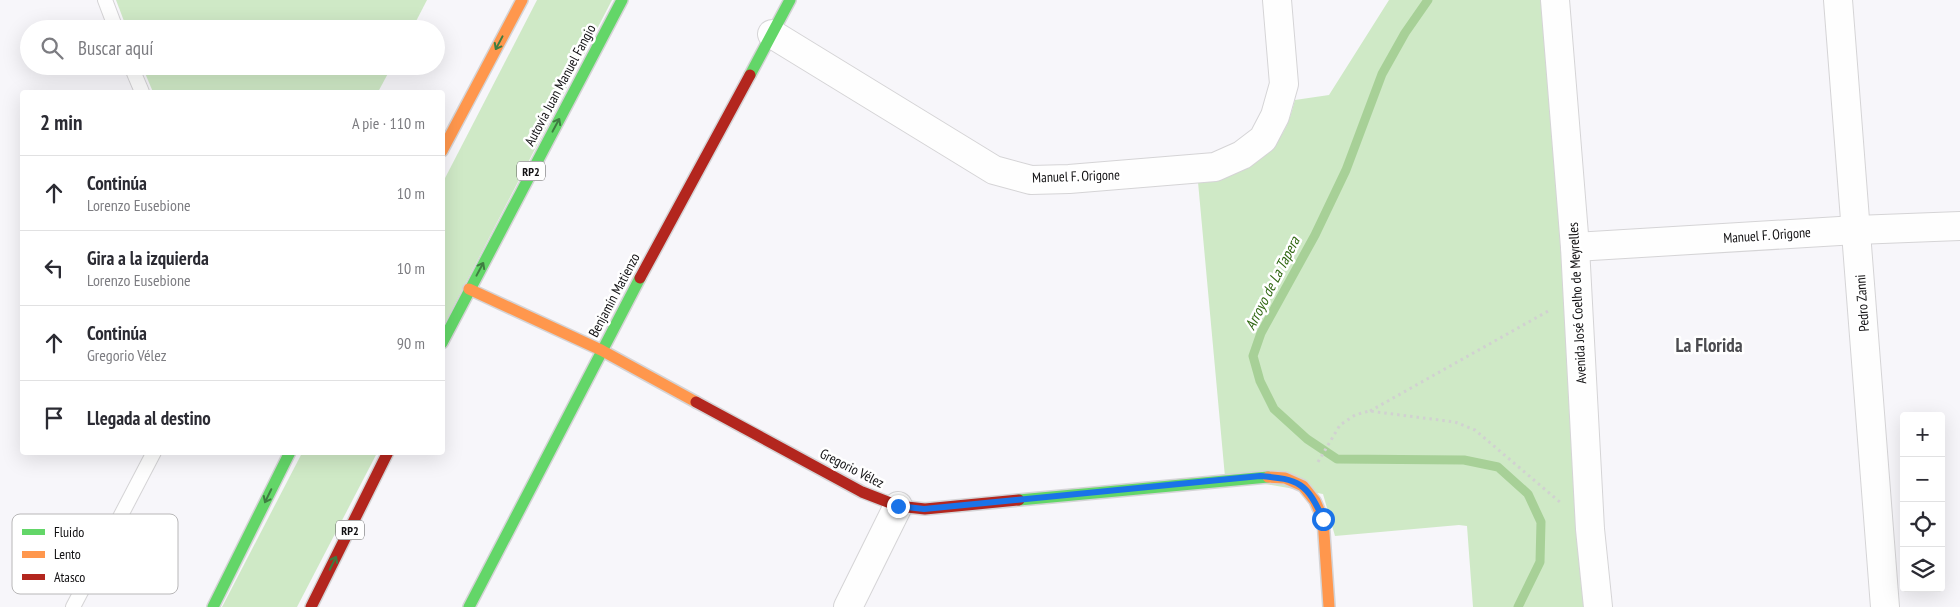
<!DOCTYPE html>
<html lang="es">
<meta charset="utf-8">
<style>
body{margin:0;font-family:"PT Sans Narrow",sans-serif;background:#f7f7f7;color:#2b2b33}
.controls{position:absolute;right:15px;bottom:15px;display:grid;overflow:hidden;border-radius:5px;box-shadow:0 5px 20px #0002}
.controls button{width:45px;height:45px;display:grid;place-items:center;padding:0;border:0;border-bottom:1px solid #e1e1e2;background:#fff;color:#2b2b33;font:25px sans-serif}
.stop{position:absolute;width:15px;height:15px;margin:-11px;border:4px solid #1a73e8;border-radius:50%;background:#fff}
.stop.end{background:#1a73e8;border-color:#fff;box-shadow:0 1px 5px #0008}
.list{margin:0;padding:0;list-style:none}
h2{display:flex;justify-content:space-between;align-items:center;height:65px;margin:0;padding:0 20px;font-size:21px}
h2 small{font-size:16px;font-weight:400;color:#7c7c81}
.list li{display:grid;grid-template-columns:32px 1fr auto;gap:15px;align-items:center;box-sizing:border-box;height:75px;padding:0 20px;border-top:1px solid #e1e1e2}
.list b{display:block;font-size:19px;white-space:nowrap}
.list p{margin:0;font-size:16px;white-space:nowrap;color:#7c7c81}
.list em{font-size:16px;font-style:normal;color:#7c7c81}
.icon{flex:none;width:28px;height:28px;fill:none;stroke:currentColor;stroke-width:2;stroke-linecap:round;stroke-linejoin:round}
.map{position:relative;flex:none;width:1960px;height:607px;overflow:hidden}
.search{position:absolute;background:#fff;box-shadow:0 5px 20px #0002;left:20px;top:20px;width:425px;height:55px;display:flex;align-items:center;gap:12px;box-sizing:border-box;padding:0 18px;border-radius:28px;color:#7c7c81;font-size:19px}
.panel{position:absolute;background:#fff;box-shadow:0 5px 20px #0002;left:20px;top:90px;width:425px;height:365px;border-radius:5px}
.map>svg:first-child{display:block}
.green{fill:#cfe9c6}
.lines{fill:none;stroke-linecap:round;stroke-linejoin:round}
.stream{stroke:#a7d097;stroke-width:9}
.lane-casing{stroke:#d5d4d6;stroke-width:16}
.street-casing{stroke:#d5d4d6;stroke-width:30}
.fast-casing{stroke:#d5d4d6;stroke-width:14}
.slow-casing{stroke:#d5d4d6;stroke-width:14}
.jam-casing{stroke:#d5d4d6;stroke-width:14}
.path{stroke:#d1d1d1;stroke-width:3;stroke-dasharray:2.5 4;stroke-linecap:butt}
.lane{stroke:#fefefe;stroke-width:14}
.street{stroke:#fefefe;stroke-width:28}
.fast{stroke:#63d668;stroke-width:11}
.slow{stroke:#ff974d;stroke-width:11}
.jam{stroke:#b3261e;stroke-width:11}
.oneway{stroke:#3e7d41}
.route{stroke:#1a73e8;stroke-width:6}
.labels{text-anchor:middle;dominant-baseline:central;stroke-width:5;stroke-linejoin:round;paint-order:stroke}
.shield{fill:#fff;stroke:#585859;stroke-width:1}
.shield-label{font-size:12px;font-weight:bold;fill:#111012}
.street-label{font-size:14px;fill:#111012;stroke:#fff}
.water-label{font-size:15px;font-style:italic;fill:#306712;stroke:#fff}
.district-label{font-size:19px;font-weight:bold;fill:#4b4b4f;stroke:#fff}
.key{fill:#fff;stroke:#b8b7b8;stroke-width:1}
.key-label{font-size:14px;fill:#111012}
</style>
<div class="map">
<svg width="1960" height="607" viewBox="0 0 1960 607">
<rect width="100%" height="100%" fill="#f7f6fa"/>
<g class="green">
<path d="M116 0H427L412 29H127Z"/>
<path d="M537 0H612L443 327V182Z"/>
<path d="M1389 0H1544L1591 607H1473L1467 526 1459 525 1335 536 1323 494 1225 477 1198 182C1224 171 1257 164 1276 142 1287 131 1291 114 1295 100L1329 95Z"/>
<path d="M142 66H392L378 92H153Z"/>
<path d="M302 453H377L297 607H222Z"/>
</g>
<g class="lines">
<path class="stream" d="M1428 0 1405 33 1382 74 1346 170 1315 235 1261 333 1253 356 1260 381 1274 409 1307 439 1337 459 1464 460 1498 467 1528 494 1541 522 1540 562 1518 607"/>
<defs>
<g id="lane">
<path d="M105 0 116 29"/>
<path d="M131 66 142 92"/>
<path d="M73 607 154 452"/>
</g>
<g id="street">
<path d="M1555 0 1575 247 1590 529 1598 607"/>
<path d="M1838 0 1885 607"/>
<path d="M772 34 994 170 1031 180 1069 179 1215 167 1242 155 1263 139 1275 116 1284 84 1277 0"/>
<path d="M1575 247 1856 230 1960 226"/>
<path d="M848 607 898 506"/>
</g>
<g id="fast">
<path d="M750 75 790 0"/>
<path d="M442 343 622 0"/>
<path d="M1019 500 1268 477"/>
<path d="M213 607 290 452"/>
<path d="M469 607 640 278"/>
</g>
<g id="slow">
<path d="M442 151 522 0"/>
<path d="M469 289 601 350 696 402"/>
<path d="M1268 477 1285 478 1303 486 1315 501 1323 519 1329 607"/>
</g>
<g id="jam">
<path d="M640 278 750 75"/>
<path d="M696 402 862 492 898 506 925 509 1019 500"/>
<path d="M311 607 388 452"/>
</g>
</defs>
<use href="#lane" class="lane-casing"/>
<use href="#street" class="street-casing"/>
<use href="#fast" class="fast-casing"/>
<use href="#slow" class="slow-casing"/>
<use href="#jam" class="jam-casing"/>
<g class="path">
<path d="M1370 411 1550 310"/>
<path d="M1318 462 1340 425 1355 415 1369 411 1455 422 1475 430 1561 503"/>
</g>
<use href="#lane" class="lane"/>
<use href="#street" class="street"/>
<use href="#fast" class="fast"/>
<use href="#slow" class="slow"/>
<use href="#jam" class="jam"/>
</g>
<defs><path id="oneway-shaft" d="M-6 0H5M1.5-3L5.5 0L1.5 3" fill="none" stroke-width="1.6" stroke-linecap="round" stroke-linejoin="round" transform="scale(1.25)"/></defs>
<g class="oneway">
<use href="#oneway-shaft" transform="translate(499 43) rotate(118)"/>
<use href="#oneway-shaft" transform="translate(556 125) rotate(-62)"/>
<use href="#oneway-shaft" transform="translate(480 269) rotate(-62)"/>
<use href="#oneway-shaft" transform="translate(268 496) rotate(116)"/>
<use href="#oneway-shaft" transform="translate(333 563) rotate(-64)"/>
</g>
<g class="lines">
<path class="route" d="M898 506 924 509 1260 476C1299 479 1307 483 1323 519"/>
</g>
<g class="labels">
<g class="shield">
<rect x="517" y="161.5" width="28" height="19" rx="4"/>
<rect x="336" y="520.5" width="28" height="19" rx="4"/>
</g>
<g class="shield-label">
<text x="531" y="171">RP2</text>
<text x="350" y="530">RP2</text>
</g>
<g class="street-label">
<text transform="translate(560 85) rotate(-62)">Autovía Juan Manuel Fangio</text>
<text transform="translate(1076 176) rotate(-2)">Manuel F. Origone</text>
<text transform="translate(1767 235) rotate(-4)">Manuel F. Origone</text>
<text transform="translate(614 295) rotate(-62)">Benjamín Matienzo</text>
<text transform="translate(1577 303) rotate(-93)">Avenida José Coelho de Meyrelles</text>
<text transform="translate(1862 303) rotate(-94)">Pedro Zanni</text>
<text transform="translate(852 468) rotate(27)">Gregorio Vélez</text>
</g>
<g class="water-label">
<text transform="translate(1272 283) rotate(-63)">Arroyo de La Tapera</text>
</g>
<g class="district-label">
<text x="1709" y="345">La Florida</text>
</g>
</g>
<rect x="12" y="514" width="166" height="80" rx="8" class="key"/>
<rect x="22" y="529" width="23" height="6" fill="#63d668"/>
<rect x="22" y="551" width="23" height="7" fill="#ff974d"/>
<rect x="22" y="574" width="23" height="6" fill="#b3261e"/>
<g class="key-label">
<text x="54" y="537">Fluido</text>
<text x="54" y="559">Lento</text>
<text x="54" y="582">Atasco</text>
</g>
</svg>
<div class="controls">
<button>+</button>
<button>−</button>
<button><svg class="icon" aria-label="locate" viewBox="0 0 24 24"><circle cx="12" cy="12" r="6"/><path d="M12 2v4M12 18v4M2 12h4M18 12h4"/></svg></button>
<button><svg class="icon" aria-label="layers" viewBox="0 0 24 24"><path d="M12 4l9 5-9 5-9-5zM3 14l9 5 9-5"/></svg></button>
</div>
<div class="stop" style="left:1323px;top:519px"></div>
<div class="stop end" style="left:898px;top:506px"></div>
<div class="search"><svg class="icon" aria-label="search" viewBox="0 0 24 24"><circle cx="10" cy="10" r="6"/><path d="M15 15l6 6"/></svg>Buscar aquí</div>
<section class="panel">
<h2>2 min<small>A pie · 110 m</small></h2>
<ul class="list">
<li><svg class="icon" aria-label="ahead" viewBox="0 0 24 24"><path d="M12 20V5M6 11l6-6 6 6"/></svg><div><b>Continúa</b><p>Lorenzo Eusebione</p></div><em>10 m</em></li>
<li><svg class="icon" aria-label="left" viewBox="0 0 24 24"><path d="M17 20v-9H6M10 6l-5 5 5 5"/></svg><div><b>Gira a la izquierda</b><p>Lorenzo Eusebione</p></div><em>10 m</em></li>
<li><svg class="icon" aria-label="ahead" viewBox="0 0 24 24"><path d="M12 20V5M6 11l6-6 6 6"/></svg><div><b>Continúa</b><p>Gregorio Vélez</p></div><em>90 m</em></li>
<li><svg class="icon" aria-label="arrive" viewBox="0 0 24 24"><path d="M6 21V4h12l-3 4 3 4H6"/></svg><div><b>Llegada al destino</b></div></li>
</ul>
</section>
</div>
